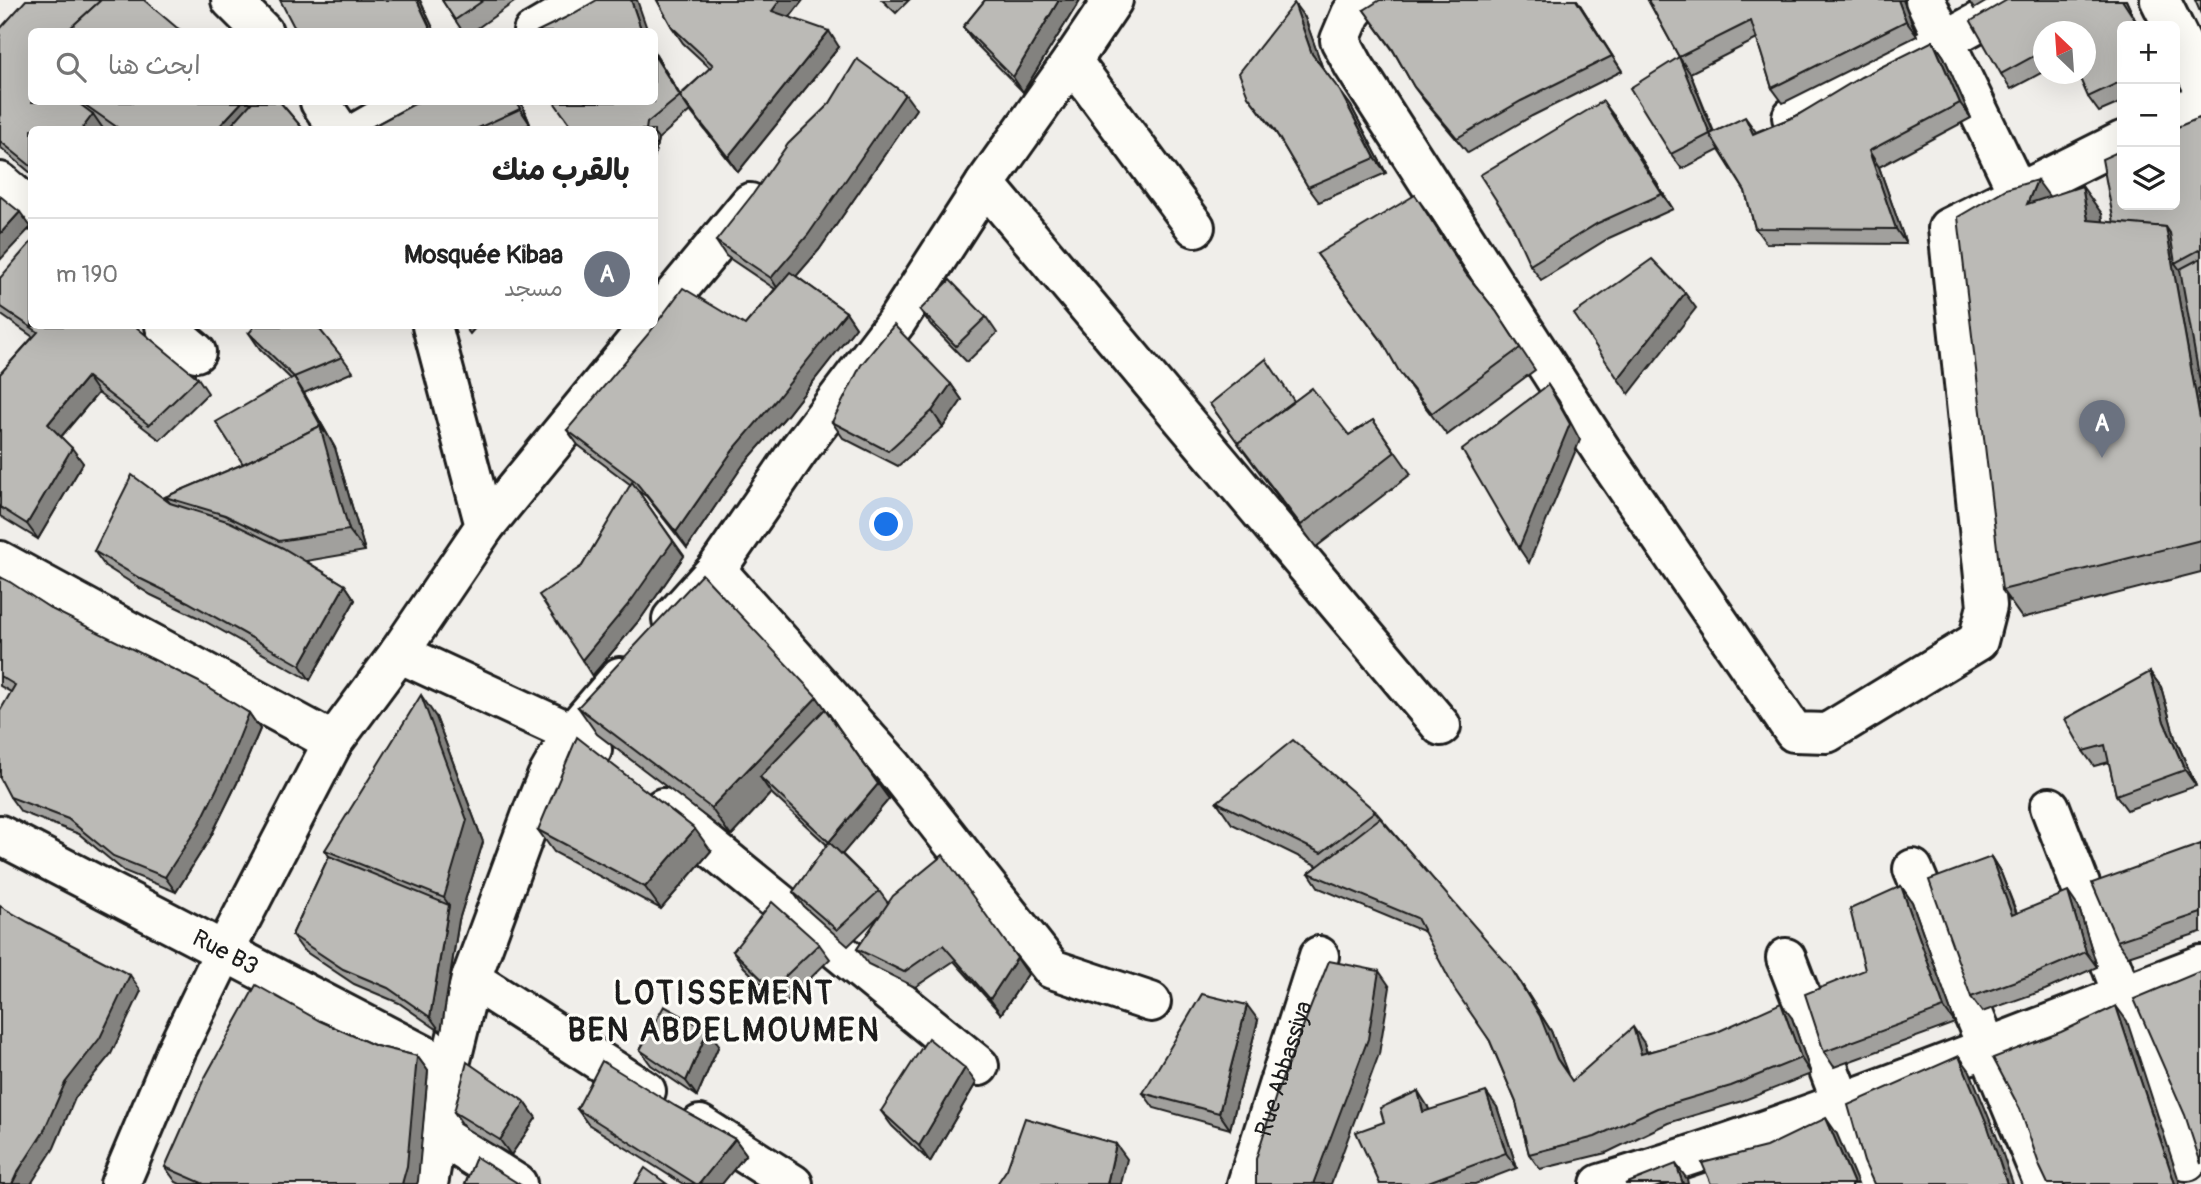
<!DOCTYPE html>
<html lang="ar">
<meta charset="utf-8">
<style>
body{margin:0;font-family:Pangolin,"Playpen Sans Arabic",sans-serif;background:#f6f6f6;color:#222;direction:rtl}
.controls{position:absolute;right:21px;top:21px;display:grid;overflow:hidden;border-radius:10px;box-shadow:0 7px 28px #0002}
.controls button{width:63px;height:63px;display:grid;place-items:center;padding:0;border:0;border-bottom:2px solid #e0e0e0;background:#fff;color:#222;font:35px sans-serif}
.compass{position:absolute;left:2033px;top:21px;width:63px;height:63px;border-radius:50%;background:#fff;box-shadow:0 7px 28px #0002;rotate:335deg}
.you{position:absolute;left:887px;top:525px;width:24px;height:24px;margin:-18px;border:5px solid #fff;border-radius:50%;background:#1a73e8;box-shadow:0 0 0 10px #1a73e833}
.badge{display:grid;place-items:center;width:46px;height:46px;border-radius:50%;background:#0f766e;color:#fff;font-size:23px;font-weight:700}
.pin{position:absolute;translate:-50% -58px;filter:drop-shadow(0 2px 4px #0008)}
.pin::after{content:'';position:absolute;top:37px;width:24px;height:21px;background:inherit;clip-path:polygon(0 0,100% 0,50% 100%)}
.list{margin:0;padding:0;list-style:none}
h2{display:flex;justify-content:space-between;align-items:center;height:91px;margin:0;padding:0 28px;font-size:30px}
h2 small{font-size:23px;font-weight:400;color:#767676}
.list li{display:grid;grid-template-columns:46px 1fr auto;gap:21px;align-items:center;box-sizing:border-box;height:112px;padding:0 28px;border-top:2px solid #e0e0e0}
.list b{display:block;font-size:26px;white-space:nowrap}
.list p{margin:0;font-size:23px;white-space:nowrap;color:#767676}
.list em{font-size:23px;font-style:normal;color:#767676}
.icon{flex:none;width:38px;height:38px;fill:none;stroke:currentColor;stroke-width:2;stroke-linecap:round;stroke-linejoin:round}
.map{position:relative;flex:none;width:2201px;height:1184px;overflow:hidden;direction:ltr}
.search{position:absolute;background:#fff;box-shadow:0 7px 28px #0002;left:28px;top:28px;width:630px;height:77px;display:flex;align-items:center;gap:18px;box-sizing:border-box;padding:0 24px;border-radius:10px;color:#767676;font-size:26px}
.panel{position:absolute;background:#fff;box-shadow:0 7px 28px #0002;left:28px;top:126px;width:630px;height:203px;border-radius:10px;direction:rtl}
.map>svg:first-child{display:block}
.lines{fill:none;stroke-linecap:round;stroke-linejoin:round}
.minor-casing{stroke:#1c1c1c;stroke-width:44}
.minor{stroke:#fdfcf7;stroke-width:38}
.wall{fill:#a1a09d;stroke:#1c1c1c;stroke-width:2}
.shaded-wall{fill:#83827f;stroke:#1c1c1c;stroke-width:2}
.building{fill:#bbbab6;stroke:#1c1c1c;stroke-width:2}
.labels{text-anchor:middle;dominant-baseline:central;stroke-width:6;stroke-linejoin:round;paint-order:stroke}
.street-label{font-size:24px;fill:#1c1c1c;stroke:#fdfcf7}
.district-label{font-size:32px;font-weight:bold;letter-spacing:2px;fill:#1c1c1c;stroke:#fdfcf7}
</style>
<div class="map">
<svg width="2201" height="1184" viewBox="0 0 2201 1184">
<rect width="100%" height="100%" fill="#f0eeea"/>
<filter id="ink" filterUnits="userSpaceOnUse"><feTurbulence type="fractalNoise" baseFrequency=".0143" numOctaves="2"/><feDisplacementMap in="SourceGraphic" scale="14" xChannelSelector="R" yChannelSelector="G"/><feConvolveMatrix kernelMatrix="1 2 1 2 8 2 1 2 1" color-interpolation-filters="sRGB"/></filter>
<g filter="url(#ink)">
<g class="lines">
<defs>
<g id="minor">
<path d="M231 0 263 32"/>
<path d="M1362 0 1351 14 1340 40 1354 66 1601 450 1794 732 1827 733 1978 641 1987 606 1948 228 2122 141"/>
<path d="M1925 0 2018 193"/>
<path d="M2160 0 2173 26"/>
<path d="M2175 30 2201 83"/>
<path d="M533 32 588 0"/>
<path d="M1072 61 1195 227"/>
<path d="M320 102 339 130"/>
<path d="M2175 115 2201 102"/>
<path d="M1792 117 1944 41 2018 0"/>
<path d="M361 130 410 102"/>
<path d="M0 182 32 210"/>
<path d="M985 184 1441 726"/>
<path d="M654 319 750 203"/>
<path d="M165 326 196 352"/>
<path d="M485 526 649 326"/>
<path d="M0 561 333 742"/>
<path d="M716 570 893 767 1052 969 1151 1002"/>
<path d="M672 619 716 570 798 451 896 322 985 184 1072 61 1113 0"/>
<path d="M399 653 572 733 592 750"/>
<path d="M2050 807 2187 1161"/>
<path d="M663 808 979 1066"/>
<path id="s1" d="M0 835 449 1068"/>
<path d="M1913 869 2044 1184"/>
<path d="M1786 958 1873 1184"/>
<path d="M471 979 646 1091"/>
<path d="M700 1125 793 1184"/>
<path d="M436 1133 517 1184"/>
<path d="M120 1184 176 1051 224 952 333 742 399 653 485 526 432 326"/>
<path d="M428 1184 449 1068 471 979 533 811 547 777 572 733 620 677"/>
<path id="s2" d="M1247 1184 1319 956"/>
<path d="M1600 1184C1805 1122 2002 1041 2201 965"/>
</g>
</defs>
<use href="#minor" class="minor-casing"/>
<use href="#minor" class="minor"/>
</g>
<g class="wall">
<path d="M442 0H517L472 32H463Z"/>
<path d="M657 0H803L790 17 839 47 738 172 690 111 658 139 654 158V130H572L654 102V52L680 95 710 68 683 43 672 27Z"/>
<path d="M882 0H909L896 13Z"/>
<path d="M985 0H1080L1023 92 974 42 963 27Z"/>
<path d="M1577 0 1622 71 1532 116 1468 153 1425 102 1414 87 1394 52 1364 10Z"/>
<path d="M1648 0H1903L1917 36 1783 103 1772 88 1757 39 1690 73 1714 132H1756L1796 116 1933 41 1944 57 1971 118 1879 167 1906 244 1766 243 1755 228 1745 191 1719 150 1682 169 1671 154 1679 57Z"/>
<path d="M1968 0H1989L1974 9Z"/>
<path d="M2007 0H2126L2136 22 2122 26V102L2099 112 2088 97 2085 32H2043V72L2011 89 2001 74Z"/>
<path d="M1305 18 1322 67 1351 106 1386 173 1319 202 1308 187 1278 136 1248 96Z"/>
<path d="M0 29 32 32V102H280L304 130H32V174L0 147Z"/>
<path d="M418 102H521L530 124 519 130H366Z"/>
<path d="M916 109 819 250 796 276 846 312 856 327 787 415 743 465 687 548 646 496 638 491 684 556 642 617 592 676 582 566 631 485 578 445 567 430 745 325 775 289 726 256 716 241Z"/>
<path d="M1614 116 1673 209 1609 238 1541 280 1530 265Z"/>
<path d="M2201 121V572L2022 618 2002 590 2049 197 2102 214 2103 222 2114 223Z"/>
<path d="M1431 217 1473 282 1496 311 1535 370 1447 435 1416 395 1400 373 1386 347 1317 254Z"/>
<path d="M0 278 198 378 208 393 160 440 98 393 61 437 83 463 38 539 0 516V374L33 337 0 314Z"/>
<path d="M920 310 986 317 997 333 967 362 931 325Z"/>
<path d="M249 333 342 357 353 372 304 393 335 448 365 551 306 561 345 585 355 600 310 680 199 618 151 595 105 566 94 551 170 503 165 497 243 464 291 379 260 349Z"/>
<path d="M951 384 962 400 943 427 898 466 843 438 832 422Z"/>
<path d="M1210 404 1349 435 1373 420 1411 474 1316 547 1254 465Z"/>
<path d="M0 577 53 610 249 713 260 729 237 783 210 838 176 892 124 871 79 834 21 812 10 797 11 692 0 686Z"/>
<path d="M2150 672 2161 687 2175 738 2196 786 2127 810 2116 795 2109 762 2094 766 2083 751Z"/>
<path d="M817 697 889 799 842 854 879 891 888 903 1028 974 1001 1014 954 961 915 987 868 964 857 949 880 915 848 946 804 907 793 892 827 845 771 793 731 836 597 734 578 707Z"/>
<path d="M436 717 483 842 459 920 441 1032 399 1003 354 984 303 950 292 935 329 856 325 850Z"/>
<path d="M1217 802 1375 811 1521 983 1551 1031 1567 1074 1572 1081 1644 1043 1647 1052 1792 1018 1811 1074 1742 1101 1668 1123 1606 1153 1540 1169 1529 1154 1516 1102 1490 1041 1425 932 1319 888 1309 873 1318 866 1232 824Z"/>
<path d="M538 830 711 851 661 909 554 852Z"/>
<path d="M2201 844V932L2128 956 2117 941Z"/>
<path d="M1991 857 2001 873 2017 913 2079 908 2097 967 2045 990 1982 1012 1971 997Z"/>
<path d="M1901 886 1912 902 1955 1023 1834 1067 1824 1052 1865 970Z"/>
<path d="M819 944 830 959 783 1005 744 967 733 951Z"/>
<path d="M1258 1020 1230 1129 1154 1108 1143 1093Z"/>
<path d="M320 1021 376 1046 417 1056 428 1071 417 1184H180L176 1182 165 1167Z"/>
<path d="M719 1045 697 1096 651 1065 640 1050Z"/>
<path d="M976 1083 930 1162 892 1126 881 1111Z"/>
<path d="M525 1102 536 1118 511 1155 465 1128 454 1112Z"/>
<path d="M675 1106 735 1139 746 1154 722 1184H683L588 1124 577 1109Z"/>
<path d="M1428 1107 1429 1110 1497 1107 1517 1168 1475 1184H1380Z"/>
</g>
<g class="shaded-wall">
<path d="M417 0H420L435 32H432Z"/>
<path d="M631 0H637L648 32H642Z"/>
<path d="M780 0H803L783 26 772 11Z"/>
<path d="M1059 0H1080L1023 92 1013 77Z"/>
<path d="M1576 0H1577L1622 71 1612 56Z"/>
<path d="M1898 0H1903L1917 36 1906 21Z"/>
<path d="M2122 0H2126L2136 22 2125 6Z"/>
<path d="M1294 3 1305 18 1323 69 1312 54Z"/>
<path d="M829 31 839 47 738 172 728 157Z"/>
<path d="M1933 41 1944 57 1971 118 1960 103Z"/>
<path d="M654 52 685 103 680 96 690 111 680 96 654 55Z"/>
<path d="M1679 57 1690 73 1720 150 1710 134Z"/>
<path d="M1340 91 1351 106 1386 173 1375 158Z"/>
<path d="M905 94 916 109 819 250 781 294 771 278Z"/>
<path d="M1603 101 1614 116 1673 209 1662 194Z"/>
<path d="M242 102H277L252 130H216Z"/>
<path d="M517 102H521L530 124 520 109Z"/>
<path d="M93 114 104 130H81Z"/>
<path d="M1745 117 1756 132 1753 134Z"/>
<path d="M654 134 658 139 654 158Z"/>
<path d="M1869 151 1879 167 1906 244 1896 229Z"/>
<path d="M2037 180 2057 207 2027 204Z"/>
<path d="M2082 186 2102 214 2107 248 2088 220Z"/>
<path d="M1415 195 1431 217 1482 296 1466 274Z"/>
<path d="M20 212 31 227 0 260V234Z"/>
<path d="M2166 227 2185 255 2175 263 2191 285 2201 343V424Z"/>
<path d="M1685 293 1696 308 1629 394 1618 379Z"/>
<path d="M846 312 856 327 787 415 743 465 687 548 676 532 733 450Z"/>
<path d="M464 326H477L470 334Z"/>
<path d="M87 377 98 393 59 439 48 424Z"/>
<path d="M294 377 304 393 335 448 365 551 349 530Z"/>
<path d="M951 384 962 400 943 427 932 411Z"/>
<path d="M1548 385 1559 401 1580 440 1529 563 1519 548Z"/>
<path d="M72 448 83 463 38 539 27 524Z"/>
<path d="M673 541 684 556 642 617 592 676 582 660Z"/>
<path d="M345 585 355 600 310 680 300 665Z"/>
<path d="M2150 672 2161 687 2175 738 2196 786 2185 770 2164 722Z"/>
<path d="M421 695 436 717 483 842 459 920 441 1032 430 1017 449 905 444 898Z"/>
<path d="M817 697 836 724 760 777 771 793 731 836 711 808Z"/>
<path d="M249 713 260 729 237 783 210 838 176 892 165 877Z"/>
<path d="M878 784 889 799 840 857 829 842Z"/>
<path d="M695 829 711 851 661 909 645 887Z"/>
<path d="M1991 857 2001 873 2023 931 2012 915Z"/>
<path d="M1901 886 1912 902 1955 1023 1944 1008Z"/>
<path d="M2068 892 2079 908 2097 967 2086 952Z"/>
<path d="M1017 958 1028 974 1001 1014 990 999Z"/>
<path d="M1511 968 1551 1031 1568 1074 1557 1059Z"/>
<path d="M1379 971 1390 987 1379 1054 1331 1184H1313Z"/>
<path d="M130 975 141 991 111 1054 75 1098 54 1148 31 1184H12L65 1083Z"/>
<path d="M1781 1003 1792 1018 1811 1074 1801 1058Z"/>
<path d="M1247 1005 1258 1020 1230 1129 1219 1113Z"/>
<path d="M2116 1006 2127 1021 2180 1184H2175Z"/>
<path d="M1633 1027 1644 1043 1651 1069 1641 1054Z"/>
<path d="M708 1030 719 1045 697 1096 686 1081Z"/>
<path d="M417 1056 428 1071 418 1181 417 1184H402Z"/>
<path d="M1959 1056 1970 1071 1998 1140 2013 1184H2007Z"/>
<path d="M965 1068 976 1083 930 1162 919 1146Z"/>
<path d="M1418 1091 1428 1107 1434 1127 1423 1112Z"/>
<path d="M1486 1092 1497 1107 1517 1168 1506 1153Z"/>
<path d="M525 1102 536 1118 511 1155 500 1140Z"/>
<path d="M1826 1118 1837 1134 1858 1184H1854Z"/>
<path d="M735 1139 746 1154 722 1184H699Z"/>
<path d="M1116 1144 1127 1159 1121 1184H1107Z"/>
<path d="M1676 1164 1687 1179 1688 1184H1683Z"/>
</g>
<g class="building">
<path d="M26 0H101L66 32H32V102H77L93 114 81 130H32V167L0 141V117L1 115 0 114V29Z"/>
<path d="M101 0H144L176 27 184 32H66Z"/>
<path d="M280 0H417L432 32H298L293 25Z"/>
<path d="M442 0H484L455 20Z"/>
<path d="M597 0H631L642 32H536L569 16Z"/>
<path d="M657 0H780L772 11 829 31 728 157 680 96 713 65 672 27Z"/>
<path d="M985 0H1059L1013 77 963 27Z"/>
<path d="M1380 0H1576L1612 56 1521 101 1457 138 1414 87 1392 48 1364 10Z"/>
<path d="M1648 0H1898L1906 21 1772 88 1751 21 1679 57Z"/>
<path d="M2007 0H2122L2139 26H2122V81L2088 97 2078 74H2085V32H2043V51L2001 74 1971 21Z"/>
<path d="M2195 0H2201V14Z"/>
<path d="M1294 3 1312 54 1340 91 1375 158 1308 187 1274 129 1248 96 1239 73Z"/>
<path d="M1933 41 1960 103 1869 151 1896 229 1755 228 1745 191 1710 134 1745 117 1753 134 1796 116 1861 77Z"/>
<path d="M654 55 680 96 647 123 646 130H572L573 129 554 102H654Z"/>
<path d="M1679 57 1710 134 1671 154 1630 88Z"/>
<path d="M857 59 905 94 808 235 771 278 716 241 753 194 788 144 830 103Z"/>
<path d="M1603 101 1662 194 1598 223 1530 265 1511 223 1480 175Z"/>
<path d="M81 102H242L216 130H121Z"/>
<path d="M252 102H280L304 130H227Z"/>
<path d="M418 102H517L520 109 474 130H366Z"/>
<path d="M2199 118 2201 123V249L2175 263 2170 233 2166 227 2114 223 2102 159 2122 150V205H2175V128Z"/>
<path d="M2037 180 2027 204 2082 186 2088 220 2166 227 2201 424V540L2002 590 1958 217 2006 189Z"/>
<path d="M1415 195 1466 274 1496 311 1520 348 1432 413 1400 373 1382 341 1317 254Z"/>
<path d="M0 196 20 212 0 234Z"/>
<path d="M32 241V326H135L198 378 149 425 87 377 48 424 72 448 27 524 0 507V374L38 332 0 306V278Z"/>
<path d="M2201 258V387L2180 269Z"/>
<path d="M1652 259 1685 293 1618 379 1574 314Z"/>
<path d="M790 272 846 312 776 400 733 450 676 532 635 481 567 430 650 332 683 288 745 325Z"/>
<path d="M950 280 986 317 956 346 920 310Z"/>
<path d="M894 325 951 384 932 411 888 451 832 422 861 365Z"/>
<path d="M255 326H317L342 357 294 377 249 333Z"/>
<path d="M1266 359 1294 401 1238 443 1243 450 1210 404Z"/>
<path d="M294 377 325 433 320 426 243 464 216 422Z"/>
<path d="M1548 385 1570 424 1519 548 1462 450Z"/>
<path d="M2201 387V409L2198 389Z"/>
<path d="M1312 388 1349 435 1373 420 1395 452 1301 525 1238 443Z"/>
<path d="M320 426 349 530 279 541 225 515 165 497 243 464Z"/>
<path d="M132 475 170 503 230 522 283 548 345 585 300 665 188 602 141 579 94 551Z"/>
<path d="M632 482 673 541 631 601 582 660 539 595 582 566Z"/>
<path d="M702 574 817 697 711 808 578 707Z"/>
<path d="M0 577 10 582 53 610 199 682 249 713 227 768 200 823 165 877 113 856 68 819 10 797 0 778V711L15 685 0 676Z"/>
<path d="M2150 672 2164 722 2185 770 2116 795 2105 745 2083 751 2065 719Z"/>
<path d="M421 695 467 820 444 898 325 850Z"/>
<path d="M825 709 878 784 829 842 760 777Z"/>
<path d="M577 737 695 829 645 887 538 830Z"/>
<path d="M1293 740 1375 811 1321 853 1217 802Z"/>
<path d="M1380 818 1511 968 1540 1016 1557 1059 1572 1081 1633 1027 1641 1054 1715 1033 1781 1003 1801 1058 1731 1086 1657 1108 1595 1137 1529 1154 1516 1102 1490 1041 1455 990 1417 918 1309 873Z"/>
<path d="M829 842 879 891 837 930 793 892Z"/>
<path d="M2201 844V913L2117 941 2092 883Z"/>
<path d="M943 855 1017 958 990 999 943 945 904 972 857 949 893 896Z"/>
<path d="M329 856 449 905 430 1017 388 988 343 969 292 935Z"/>
<path d="M1991 857 2012 915 2068 892 2086 952 2035 974 1971 997 1929 880Z"/>
<path d="M1901 886 1944 1008 1824 1052 1805 994 1865 970 1850 909Z"/>
<path d="M772 902 819 944 772 989 733 951Z"/>
<path d="M0 906 28 922 130 975 100 1038 65 1083 43 1133 17 1173 12 1184H0Z"/>
<path d="M1329 961 1379 971 1368 1039 1313 1184H1256V1159L1277 1092Z"/>
<path d="M2201 971V1164L2185 1115 2134 999Z"/>
<path d="M256 985 320 1021 376 1046 417 1056 407 1166 402 1184H204L165 1167 203 1081Z"/>
<path d="M1202 994 1247 1005 1219 1113 1143 1093Z"/>
<path d="M664 1006 708 1030 686 1081 640 1050Z"/>
<path d="M2116 1006 2175 1184H2048L2040 1167 2020 1109 1993 1058 2061 1032Z"/>
<path d="M928 1038 965 1068 919 1146 881 1111Z"/>
<path d="M1959 1056 1987 1124 2007 1184H1874L1864 1162 1848 1105Z"/>
<path d="M602 1061 675 1106 735 1139 699 1184H696L577 1109Z"/>
<path d="M467 1062 525 1102 500 1140 454 1112Z"/>
<path d="M1418 1091 1423 1112 1486 1092 1506 1153 1423 1184H1380L1356 1132 1384 1122 1380 1108Z"/>
<path d="M1025 1118 1116 1144 1107 1184H997L1007 1169Z"/>
<path d="M1826 1118 1854 1184H1711L1702 1163 1766 1147Z"/>
<path d="M476 1157 519 1184H465Z"/>
<path d="M1676 1164 1683 1184H1625Z"/>
<path d="M645 1168 667 1184H635Z"/>
</g>
</g>
<g class="labels">
<g class="street-label">
<text stroke="none"><textPath href="#s1" startOffset="254">Rue B3</textPath></text>
<text stroke="none"><textPath href="#s2" startOffset="121">Rue Abbassiya</textPath></text>
</g>
<g class="district-label">
<text x="724" y="994">LOTISSEMENT<tspan x="724" dy="37">BEN ABDELMOUMEN</tspan></text>
</g>
</g>
</svg>
<div class="controls">
<button>+</button>
<button>−</button>
<button><svg class="icon" aria-label="layers" viewBox="0 0 24 24"><path d="M12 4l9 5-9 5-9-5zM3 14l9 5 9-5"/></svg></button>
</div>
<svg class="compass" viewBox="-18 -18 36 36"><path d="M0-13l5 13h-10z" fill="#e53935"/><path d="M0 13l5-13h-10z" fill="#767676"/></svg>
<div class="you"></div>
<div class="pin badge" style="left:2102px;top:458px;background:#6b7280">A</div>
<div class="search"><svg class="icon" aria-label="search" viewBox="0 0 24 24"><circle cx="10" cy="10" r="6"/><path d="M15 15l6 6"/></svg>ابحث هنا</div>
<section class="panel">
<h2>بالقرب منك<small></small></h2>
<ul class="list">
<li><span class="badge" style="background:#6b7280">A</span><div><b>Mosquée Kibaa</b><p>مسجد</p></div><em>190 m</em></li>
</ul>
</section>
</div>
